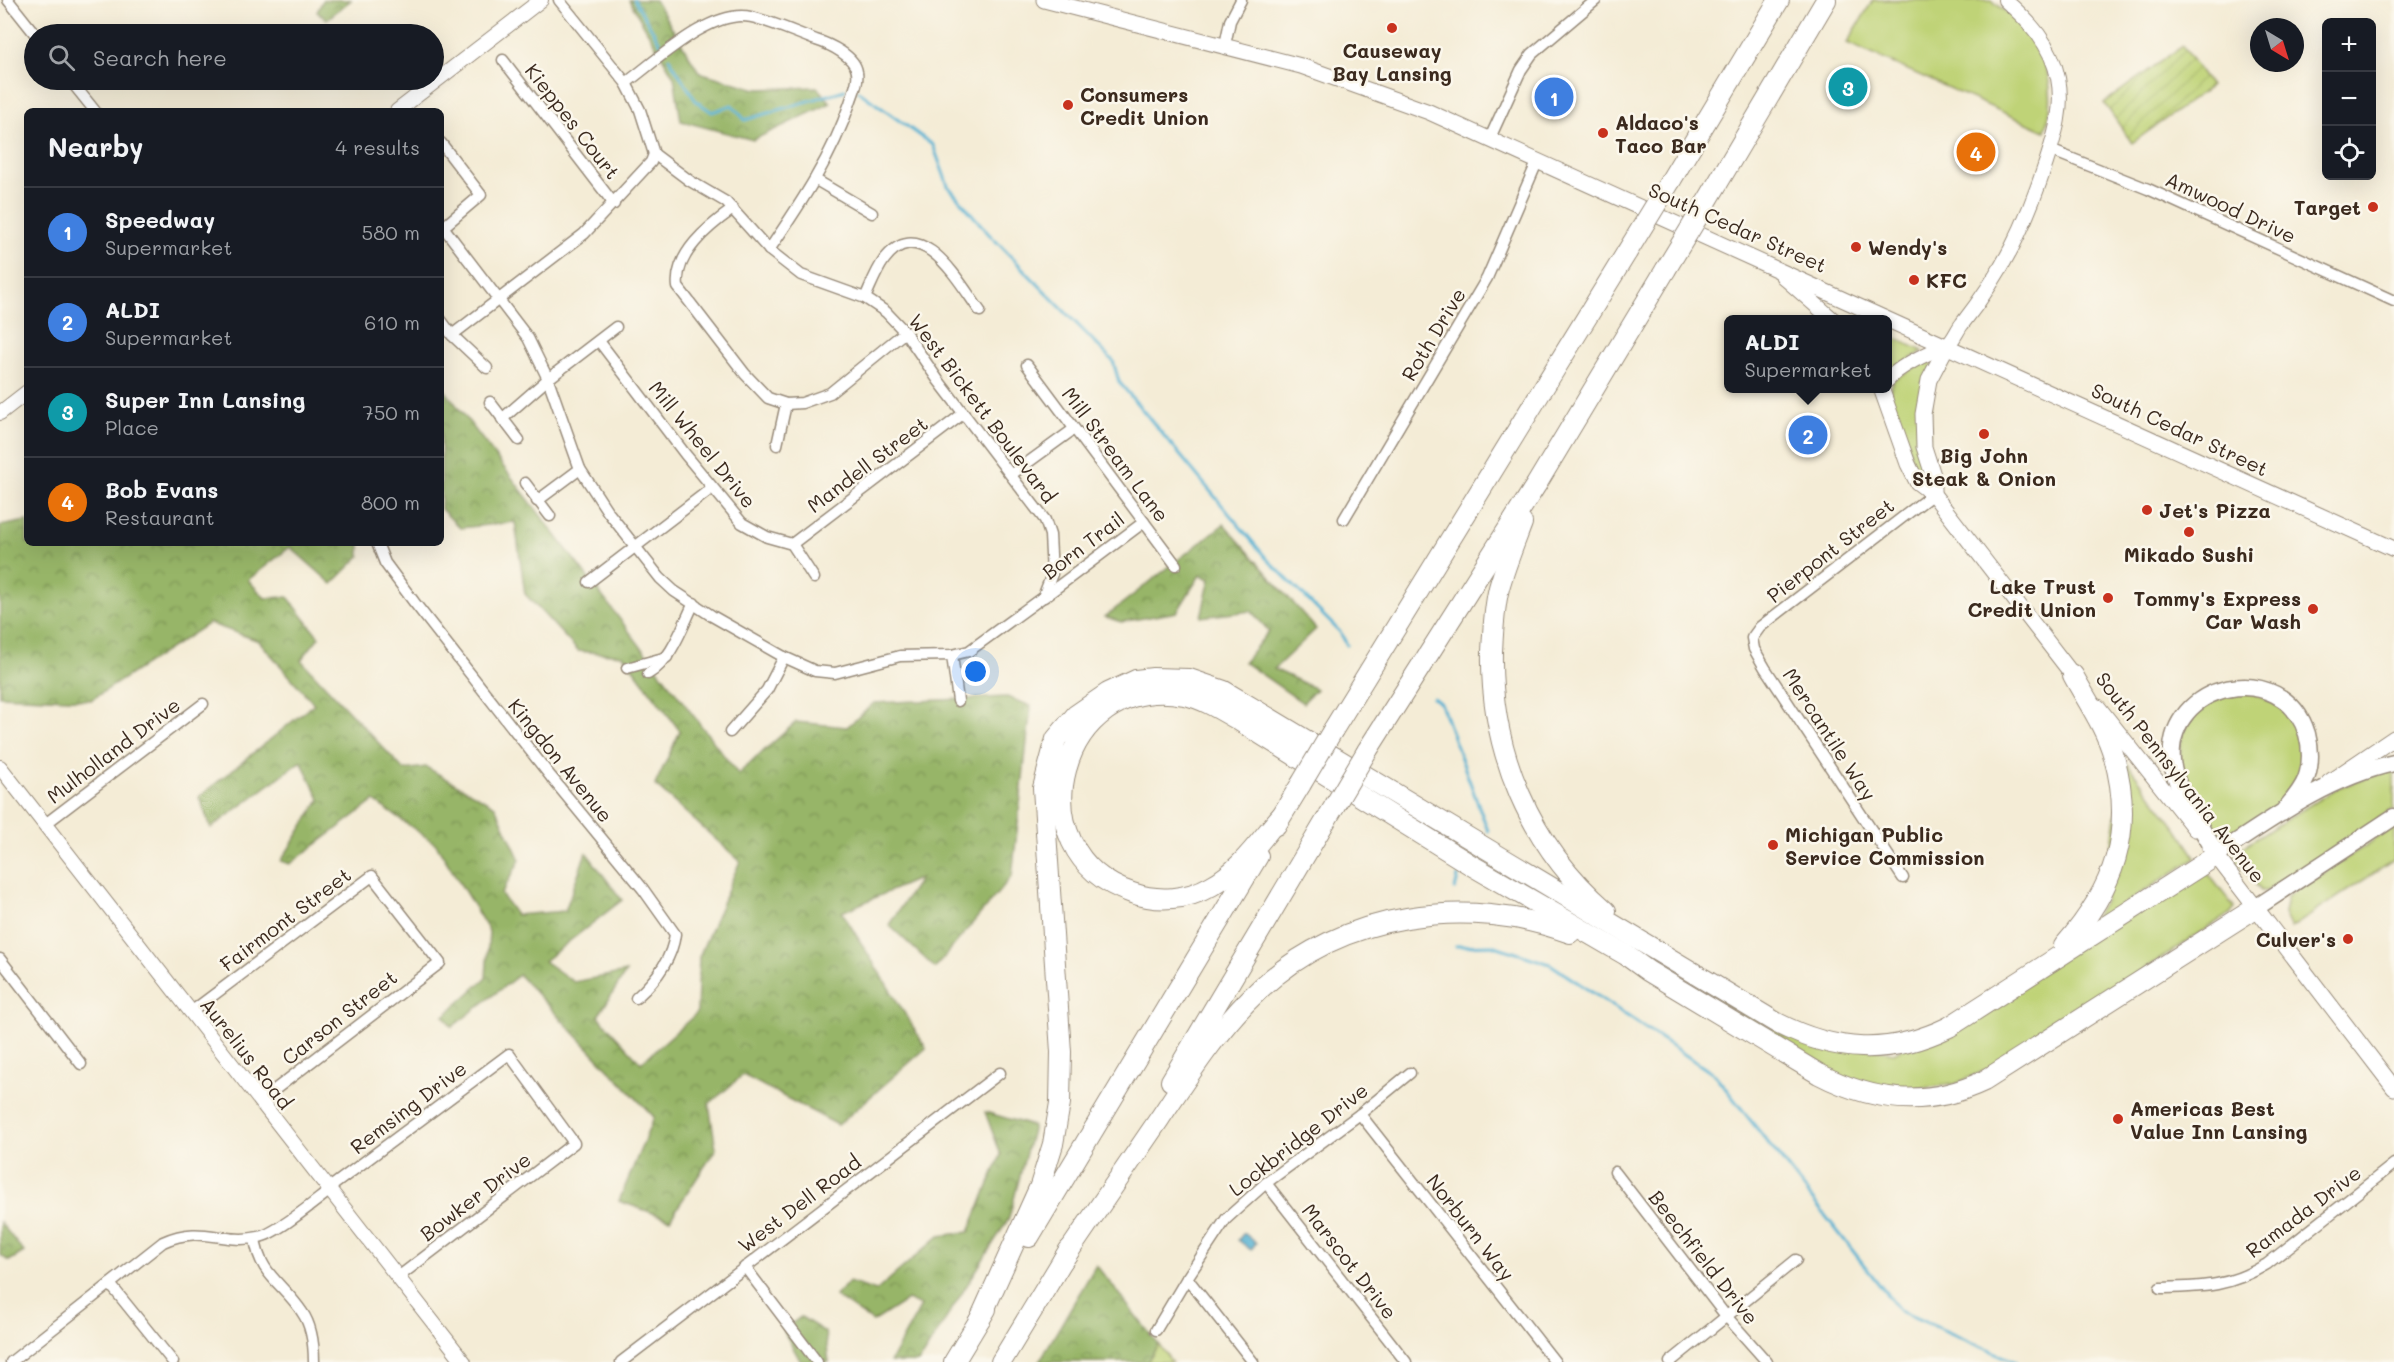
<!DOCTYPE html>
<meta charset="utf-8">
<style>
body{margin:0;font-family:Mali,sans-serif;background:#20242c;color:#f1f3f6}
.controls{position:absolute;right:18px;top:18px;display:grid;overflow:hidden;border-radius:9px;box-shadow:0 6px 24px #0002}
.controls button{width:54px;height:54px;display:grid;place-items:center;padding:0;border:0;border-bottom:2px solid #363941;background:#171b24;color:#f1f3f6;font:30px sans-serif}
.compass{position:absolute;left:2250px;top:18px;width:54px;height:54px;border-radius:50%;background:#171b24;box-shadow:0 6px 24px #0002;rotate:142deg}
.you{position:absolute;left:976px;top:672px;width:21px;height:21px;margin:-15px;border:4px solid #fff;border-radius:50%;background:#1a73e8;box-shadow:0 0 0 9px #1a73e833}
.badge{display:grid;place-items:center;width:39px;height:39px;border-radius:50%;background:#c8321e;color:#fff;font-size:20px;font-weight:700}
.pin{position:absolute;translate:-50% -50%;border:3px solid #fff;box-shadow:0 2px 6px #0006}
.popup{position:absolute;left:1724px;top:315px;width:168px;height:78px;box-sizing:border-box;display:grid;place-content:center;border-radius:9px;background:#171b24;filter:drop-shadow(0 2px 4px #0005);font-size:20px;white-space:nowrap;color:#9ea1a6}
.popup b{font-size:22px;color:#f1f3f6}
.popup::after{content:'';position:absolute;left:50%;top:100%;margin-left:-12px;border:12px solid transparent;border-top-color:#171b24}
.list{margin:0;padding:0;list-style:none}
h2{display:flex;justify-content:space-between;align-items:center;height:78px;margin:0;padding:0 24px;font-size:26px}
h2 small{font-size:20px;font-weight:400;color:#9ea1a6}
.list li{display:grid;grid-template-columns:39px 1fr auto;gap:18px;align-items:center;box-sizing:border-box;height:90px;padding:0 24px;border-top:2px solid #363941}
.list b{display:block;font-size:22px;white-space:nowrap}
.list p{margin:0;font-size:20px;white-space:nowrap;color:#9ea1a6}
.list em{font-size:20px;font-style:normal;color:#9ea1a6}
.icon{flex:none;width:33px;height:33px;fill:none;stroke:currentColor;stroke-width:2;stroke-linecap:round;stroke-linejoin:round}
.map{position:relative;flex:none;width:2394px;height:1362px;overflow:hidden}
.search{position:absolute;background:#171b24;box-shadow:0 6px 24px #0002;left:24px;top:24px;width:420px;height:66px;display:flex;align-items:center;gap:15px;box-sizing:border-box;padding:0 21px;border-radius:33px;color:#9ea1a6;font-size:22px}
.panel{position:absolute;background:#171b24;box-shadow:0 6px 24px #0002;left:24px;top:108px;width:420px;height:438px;border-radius:9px}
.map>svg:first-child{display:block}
.grass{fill:#bfd377;stroke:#7d7e4a;stroke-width:1.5}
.forest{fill:url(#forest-crowns);stroke:#697043;stroke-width:1.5}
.garden{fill:url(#garden-furrows);stroke:#7d7e4a;stroke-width:1.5}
.water{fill:#54b1d2;stroke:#486e78;stroke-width:1.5}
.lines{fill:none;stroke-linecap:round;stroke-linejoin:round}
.stream{stroke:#54b1d2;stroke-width:3}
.minor-casing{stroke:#988b7a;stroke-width:13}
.tertiary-casing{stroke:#988b7a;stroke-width:16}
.secondary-casing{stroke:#988b7a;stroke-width:17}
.primary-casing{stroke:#988b7a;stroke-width:19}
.motorway-casing{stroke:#988b7a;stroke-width:22}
.minor{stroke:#fff;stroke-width:10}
.tertiary{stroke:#fff;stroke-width:14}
.secondary{stroke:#fff;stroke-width:15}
.primary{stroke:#fff;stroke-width:16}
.motorway{stroke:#fff;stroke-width:20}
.motorway-bridge-casing{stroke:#988b7a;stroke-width:22;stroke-linecap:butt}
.motorway-bridge{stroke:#fff;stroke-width:20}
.poi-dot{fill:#c8321e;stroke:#fbf7ec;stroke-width:2}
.labels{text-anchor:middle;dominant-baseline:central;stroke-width:5;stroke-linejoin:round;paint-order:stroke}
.poi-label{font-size:20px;font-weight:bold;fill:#3b2a1e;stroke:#fbf7ec;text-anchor:start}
.street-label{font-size:20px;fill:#3b2a1e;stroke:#fbf7ec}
</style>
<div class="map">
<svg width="2394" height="1362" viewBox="0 0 2394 1362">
<defs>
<pattern id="forest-crowns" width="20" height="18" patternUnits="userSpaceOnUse" patternTransform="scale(1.5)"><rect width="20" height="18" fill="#97b568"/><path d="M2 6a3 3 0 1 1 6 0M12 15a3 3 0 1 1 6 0" fill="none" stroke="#7c9355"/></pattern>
<pattern id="garden-furrows" width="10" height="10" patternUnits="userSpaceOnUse" patternTransform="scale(1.5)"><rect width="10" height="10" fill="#bfd377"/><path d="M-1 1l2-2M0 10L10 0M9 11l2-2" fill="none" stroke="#a5b566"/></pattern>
</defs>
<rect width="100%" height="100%" fill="#fbf7ec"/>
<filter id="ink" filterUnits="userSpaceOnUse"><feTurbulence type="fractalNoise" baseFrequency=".0167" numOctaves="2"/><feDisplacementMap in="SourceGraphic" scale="12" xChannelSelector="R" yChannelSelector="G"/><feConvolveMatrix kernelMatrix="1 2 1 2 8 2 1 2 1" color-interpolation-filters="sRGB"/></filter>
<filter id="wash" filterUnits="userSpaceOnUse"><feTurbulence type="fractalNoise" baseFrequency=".008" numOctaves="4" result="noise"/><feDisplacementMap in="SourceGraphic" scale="24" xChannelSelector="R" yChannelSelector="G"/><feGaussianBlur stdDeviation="1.35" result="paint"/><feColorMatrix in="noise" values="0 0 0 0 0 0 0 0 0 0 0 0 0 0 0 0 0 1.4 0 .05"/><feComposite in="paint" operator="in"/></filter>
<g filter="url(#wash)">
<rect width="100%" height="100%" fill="#f4ecd6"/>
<g class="grass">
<path d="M1873 0H1992C2001 9 2012 16 2021 25 2047 53 2058 94 2045 131L1847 43Z"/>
<path d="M1888 335 1923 351 1888 373Z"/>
<path d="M1932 358 1928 476 1923 480 1914 464 1889 393 1894 379Z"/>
<path d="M2250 694C2257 696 2266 698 2272 702 2305 720 2312 768 2288 795 2276 808 2258 819 2244 829L2236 833 2226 834 2212 827 2188 791 2179 766 2182 734 2196 712 2224 695Z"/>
<path d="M2124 760 2178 830 2196 858 2091 925 2104 901Z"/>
<path d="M2394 769V809L2267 891H2261L2234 856 2241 848 2337 788Z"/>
<path d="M2394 827V860L2291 928 2284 914 2287 897Z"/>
<path d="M2207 872 2234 907 2231 913 1997 1065 1955 1084 1901 1091 1843 1079 1676 976 1677 974 1785 1036 1894 1053Z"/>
<path d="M1158 1344 1172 1362H1147Z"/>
</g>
<g class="forest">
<path d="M323 0H351L327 19 317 12Z"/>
<path d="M629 0H655L699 72 756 89 817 87 831 103 753 140 681 121 674 77Z"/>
<path d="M441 385 738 774 796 722 847 727 874 703 1007 697 1031 706 1012 876 935 968 889 925 920 878 842 912 926 1048 838 1125 743 1075 709 1104 716 1149 670 1219 619 1201 654 1117 519 975 452 1027 444 1016 486 978 489 931 436 844 374 801 290 864 281 861 320 799 301 761 211 828 199 797 314 704 259 641 209 623 91 700 0 696V526L27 521V543H360V556L332 584 290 547 248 580 265 598 288 597 319 637 301 660 404 770 426 767 495 806 520 860 501 894 516 915 565 911 586 852 622 900 544 961 574 982 626 972 598 1016 641 1063 697 1013 699 957 740 861 655 785 680 731 623 655 578 651 525 594 515 522 460 528 441 509Z"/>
<path d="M1224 524 1316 629 1274 669 1316 689 1303 703 1244 662 1269 631 1251 611 1201 617 1210 579 1200 575 1177 612 1121 622 1105 617Z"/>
<path d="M985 1112 1033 1126 1009 1218 919 1362H890L921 1306 907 1300 873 1322 835 1296 849 1282 876 1291 939 1236 969 1232 1001 1155Z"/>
<path d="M0 1222 24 1252 9 1261 0 1255Z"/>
<path d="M1096 1265 1158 1344 1147 1362H1039Z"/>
<path d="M801 1317 825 1332 829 1362H801L783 1330Z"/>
</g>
<path class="garden" d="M2182 46 2211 86 2132 143 2104 103Z"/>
<path class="water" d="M1244 1233 1256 1243 1251 1250 1238 1240Z"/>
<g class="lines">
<g class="stream">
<path d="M634 0 661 44"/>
<path d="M669 58 696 101 712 112 732 105 745 120 845 90"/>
<path d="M858 91 933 145 948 186 988 233 1113 361 1119 382 1267 559 1340 632 1347 645"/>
<path d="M1433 698 1441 704 1488 831"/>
<path d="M1455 889 1458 877"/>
<path d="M1456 946 1492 945 1550 964 1715 1075 1900 1311 2016 1362"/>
</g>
</g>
</g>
<g filter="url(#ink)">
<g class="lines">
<defs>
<g id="minor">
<path d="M8 0 35 34"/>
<path d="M1225 45 1230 21 1241 0"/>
<path d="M503 60 614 204"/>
<path d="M70 80 95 111"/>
<path d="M626 83C656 61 712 8 751 17 773 22 794 32 816 40 829 44 855 56 857 72 859 82 853 93 850 103 832 157 801 203 769 250"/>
<path d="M1490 138 1521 70 1532 54 1596 0"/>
<path d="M441 143 481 195 441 229"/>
<path d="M2050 150 2148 189 2394 301"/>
<path d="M816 180 872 213"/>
<path d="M733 209C709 226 674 254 678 287L745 374 768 398 786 404 802 403 830 393 905 332"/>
<path d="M441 224 528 338 548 379 580 469 608 512 660 578 674 591 712 616 784 657 815 671 835 673 900 656 952 655 969 651 1043 597 1052 574 1050 535 1045 520 938 380 905 332 886 312 865 298 801 275 769 250 726 202 690 181 654 154 640 110 626 83 559 0"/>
<path d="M865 298C871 285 876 271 884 260 921 211 960 284 980 311"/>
<path d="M441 320 452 335 487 368"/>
<path d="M452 335 584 234 651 162 654 154"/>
<path d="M599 341 685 454 742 523 767 537 792 544 814 578"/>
<path d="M1027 365 1176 565"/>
<path d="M490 402 519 440"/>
<path d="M502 419 548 379 616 327"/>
<path d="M777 445 786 404"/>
<path d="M1012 474 1074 429"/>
<path d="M525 483 550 516"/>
<path d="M537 501 580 469"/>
<path d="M1344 519 1487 278 1538 160"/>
<path d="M377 543 385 563 414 602 551 777 643 889 675 934C672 960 655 981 636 998"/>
<path d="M792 544 964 413"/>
<path d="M589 582 712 488"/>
<path d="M1044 597 1144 522"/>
<path d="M952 655 958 701"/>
<path d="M627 668 667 657"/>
<path d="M648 674C672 660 682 627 694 603"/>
<path d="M730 732 767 690 784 657"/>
<path d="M44 825 203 704"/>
<path d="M1903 878 1765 668 1754 649 1752 638 1760 627 1933 494"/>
<path d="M0 959 81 1064"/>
<path d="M191 1012 372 876 440 963 260 1101"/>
<path d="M1360 1114 1555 1362"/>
<path d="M1615 1172 1726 1316 1767 1362"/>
<path d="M1266 1183 1406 1362"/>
<path d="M328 1189 509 1054 574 1143 397 1278"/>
<path d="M255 1238C259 1275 284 1284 302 1312 312 1326 314 1345 314 1362"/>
<path d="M745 1267 817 1362"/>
<path d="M1187 1278 1253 1362"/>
<path d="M110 1284 173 1362"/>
<path d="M2160 1288C2203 1287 2230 1287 2267 1264L2394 1164"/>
<path d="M1156 1330 1187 1278 1226 1219 1266 1183 1360 1114 1410 1073"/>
<path d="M11 1362 163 1242C203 1224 222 1245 259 1237 276 1234 313 1203 329 1191"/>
<path d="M621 1362 1000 1073"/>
<path d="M1670 1362 1796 1260"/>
</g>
<g id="tertiary">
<path d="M397 111 541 0"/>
<path d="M1888 380C1896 369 1916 359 1929 353 1934 350 1942 350 1946 346 1953 342 1957 330 1962 324 2004 270 2025 227 2046 163 2055 135 2064 108 2058 78 2051 44 2030 22 2005 0"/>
<path d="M0 413 27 392"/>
<path d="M0 767 464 1362"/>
</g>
<g id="secondary">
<path d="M1044 0 1301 66 1429 112 2394 549"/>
<path d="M1783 276 1833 320"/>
<path d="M1881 388 1908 464 1917 482 1933 494 2079 683"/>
<path d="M1933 494V475L1924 447 1923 414 1929 380 1947 346"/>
<path d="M2098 707 2195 829"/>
<path d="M2329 782 2394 738"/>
<path d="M2210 848 2394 1088"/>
</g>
<g id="primary">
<path d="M2282 813C2290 803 2301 792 2306 779 2311 765 2311 749 2307 734 2284 657 2165 681 2172 761 2175 791 2202 828 2217 855 2271 819 2329 777 2394 763"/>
<path d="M2257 907 2394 817"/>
</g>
<g id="motorway">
<path d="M1671 180 1779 0"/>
<path d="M1706 203 1826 0"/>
<path d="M1522 523C1514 544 1505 566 1499 588 1494 608 1493 631 1492 652 1490 751 1530 846 1606 911"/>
<path d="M1333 730 1627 252"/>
<path d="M1367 751 1536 485 1666 269"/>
<path d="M1281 816C1260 840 1240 871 1211 886 1187 900 1158 902 1132 893 1011 852 1060 671 1184 695 1204 699 1221 710 1238 720L1471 865 1626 955 1648 971 1819 1074C1873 1102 1927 1108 1984 1081L2257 907"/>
<path d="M1276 825 1301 784"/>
<path d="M2064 946C2114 889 2135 832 2114 757 2106 728 2087 701 2073 675"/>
<path d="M1171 1081 1335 805"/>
<path d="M1029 1237 1258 856"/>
<path d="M1063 1260C1095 1213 1128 1165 1160 1118 1190 1073 1220 1026 1260 989 1342 912 1468 895 1570 933"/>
<path d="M980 1319 1040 1186 1053 1144 1060 1103 1061 1052 1043 788 1056 739 1076 715 1108 693 1136 680 1153 678 1189 679 1224 691 1777 1023C1836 1053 1889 1056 1949 1027L2217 855"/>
<path d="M954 1362 986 1309"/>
<path d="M1001 1362 1069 1250"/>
</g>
</defs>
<use href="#minor" class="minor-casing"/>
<use href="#tertiary" class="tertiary-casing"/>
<use href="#secondary" class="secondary-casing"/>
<use href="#primary" class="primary-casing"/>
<use href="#motorway" class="motorway-casing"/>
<use href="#minor" class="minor"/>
<use href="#tertiary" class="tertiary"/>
<use href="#secondary" class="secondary"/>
<use href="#primary" class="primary"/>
<use href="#motorway" class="motorway"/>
<defs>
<g id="motorway-bridge">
<path d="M1627 252 1671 180"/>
<path d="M1666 269 1706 203"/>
<path d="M1301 784 1333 730"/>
<path d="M1335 805 1367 751"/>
</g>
</defs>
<use href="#motorway-bridge" class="motorway-bridge-casing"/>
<use href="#motorway-bridge" class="motorway-bridge"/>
</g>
</g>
<g class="poi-dot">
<circle cx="1392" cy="28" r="6"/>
<circle cx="1068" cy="105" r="6"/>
<circle cx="1603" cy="133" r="6"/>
<circle cx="2373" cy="207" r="6"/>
<circle cx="1856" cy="247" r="6"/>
<circle cx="1914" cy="280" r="6"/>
<circle cx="1984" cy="434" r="6"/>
<circle cx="2147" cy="510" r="6"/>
<circle cx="2189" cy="532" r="6"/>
<circle cx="2108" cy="598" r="6"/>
<circle cx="2313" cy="609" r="6"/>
<circle cx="1773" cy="845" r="6"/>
<circle cx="2348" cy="939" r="6"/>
<circle cx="2118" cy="1119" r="6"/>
</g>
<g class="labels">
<g class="poi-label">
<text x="1392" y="50" text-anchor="middle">Causeway<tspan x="1392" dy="23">Bay Lansing</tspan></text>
<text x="1080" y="94">Consumers<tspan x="1080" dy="23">Credit Union</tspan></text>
<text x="1615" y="122">Aldaco's<tspan x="1615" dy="23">Taco Bar</tspan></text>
<text x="2361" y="207" text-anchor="end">Target</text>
<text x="1868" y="247">Wendy's</text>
<text x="1926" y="280">KFC</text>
<text x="1984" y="455" text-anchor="middle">Big John<tspan x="1984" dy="23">Steak &amp; Onion</tspan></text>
<text x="2159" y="510">Jet's Pizza</text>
<text x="2189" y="554" text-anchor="middle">Mikado Sushi</text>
<text x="2096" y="586" text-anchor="end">Lake Trust<tspan x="2096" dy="23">Credit Union</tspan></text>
<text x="2301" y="598" text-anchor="end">Tommy's Express<tspan x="2301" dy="23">Car Wash</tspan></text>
<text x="1785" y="834">Michigan Public<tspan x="1785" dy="23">Service Commission</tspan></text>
<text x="2336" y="939" text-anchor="end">Culver's</text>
<text x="2130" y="1108">Americas Best<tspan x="2130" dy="23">Value Inn Lansing</tspan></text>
</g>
<g class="street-label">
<text transform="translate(573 121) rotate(52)">Kieppes Court</text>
<text transform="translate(2231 207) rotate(25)">Amwood Drive</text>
<text transform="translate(1738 227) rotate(24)">South Cedar Street</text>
<text transform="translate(1433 334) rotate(-59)">Roth Drive</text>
<text transform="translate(983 408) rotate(53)">West Bickett Boulevard</text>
<text transform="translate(2180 429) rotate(25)">South Cedar Street</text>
<text transform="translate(703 444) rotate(51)">Mill Wheel Drive</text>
<text transform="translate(1116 454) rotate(53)">Mill Stream Lane</text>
<text transform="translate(867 464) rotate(-37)">Mandell Street</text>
<text transform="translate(1083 545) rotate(-37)">Born Trail</text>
<text transform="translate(1830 550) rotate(-38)">Pierpont Street</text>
<text transform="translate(1830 734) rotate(57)">Mercantile Way</text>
<text transform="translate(113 750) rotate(-37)">Mulholland Drive</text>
<text transform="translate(561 760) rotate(51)">Kingdon Avenue</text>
<text transform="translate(2181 777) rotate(52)">South Pennsylvania Avenue</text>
<text transform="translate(285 919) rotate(-37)">Fairmont Street</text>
<text transform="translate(339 1017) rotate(-38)">Carson Street</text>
<text transform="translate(247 1053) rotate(52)">Aurelius Road</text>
<text transform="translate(408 1107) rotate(-37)">Remsing Drive</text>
<text transform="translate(1298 1139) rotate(-38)">Lockbridge Drive</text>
<text transform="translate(475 1196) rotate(-37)">Bowker Drive</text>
<text transform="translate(799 1203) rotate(-37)">West Dell Road</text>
<text transform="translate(2303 1211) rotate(-37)">Ramada Drive</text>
<text transform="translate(1471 1227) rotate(52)">Norburn Way</text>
<text transform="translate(1704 1257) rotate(52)">Beechfield Drive</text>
<text transform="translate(1350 1261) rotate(52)">Marscot Drive</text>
</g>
</g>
</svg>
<div class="controls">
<button>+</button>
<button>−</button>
<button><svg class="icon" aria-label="locate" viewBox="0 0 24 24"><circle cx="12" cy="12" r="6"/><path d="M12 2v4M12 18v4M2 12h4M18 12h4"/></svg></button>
</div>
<svg class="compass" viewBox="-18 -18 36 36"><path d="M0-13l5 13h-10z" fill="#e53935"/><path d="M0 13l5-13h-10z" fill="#9ea1a6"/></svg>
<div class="you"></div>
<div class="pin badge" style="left:1554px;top:97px;background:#3f7fe0">1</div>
<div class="pin badge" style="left:1808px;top:435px;background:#3f7fe0">2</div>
<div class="popup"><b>ALDI</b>Supermarket</div>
<div class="pin badge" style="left:1848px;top:87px;background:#0f9aa8">3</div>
<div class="pin badge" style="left:1976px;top:152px;background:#e8710a">4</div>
<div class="search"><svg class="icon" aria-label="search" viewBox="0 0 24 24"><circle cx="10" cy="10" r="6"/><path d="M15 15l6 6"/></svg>Search here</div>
<section class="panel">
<h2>Nearby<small>4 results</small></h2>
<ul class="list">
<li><span class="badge" style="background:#3f7fe0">1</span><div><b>Speedway</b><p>Supermarket</p></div><em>580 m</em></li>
<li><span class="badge" style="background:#3f7fe0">2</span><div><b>ALDI</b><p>Supermarket</p></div><em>610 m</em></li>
<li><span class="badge" style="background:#0f9aa8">3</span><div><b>Super Inn Lansing</b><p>Place</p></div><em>750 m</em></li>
<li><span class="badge" style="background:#e8710a">4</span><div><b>Bob Evans</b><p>Restaurant</p></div><em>800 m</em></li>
</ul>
</section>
</div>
